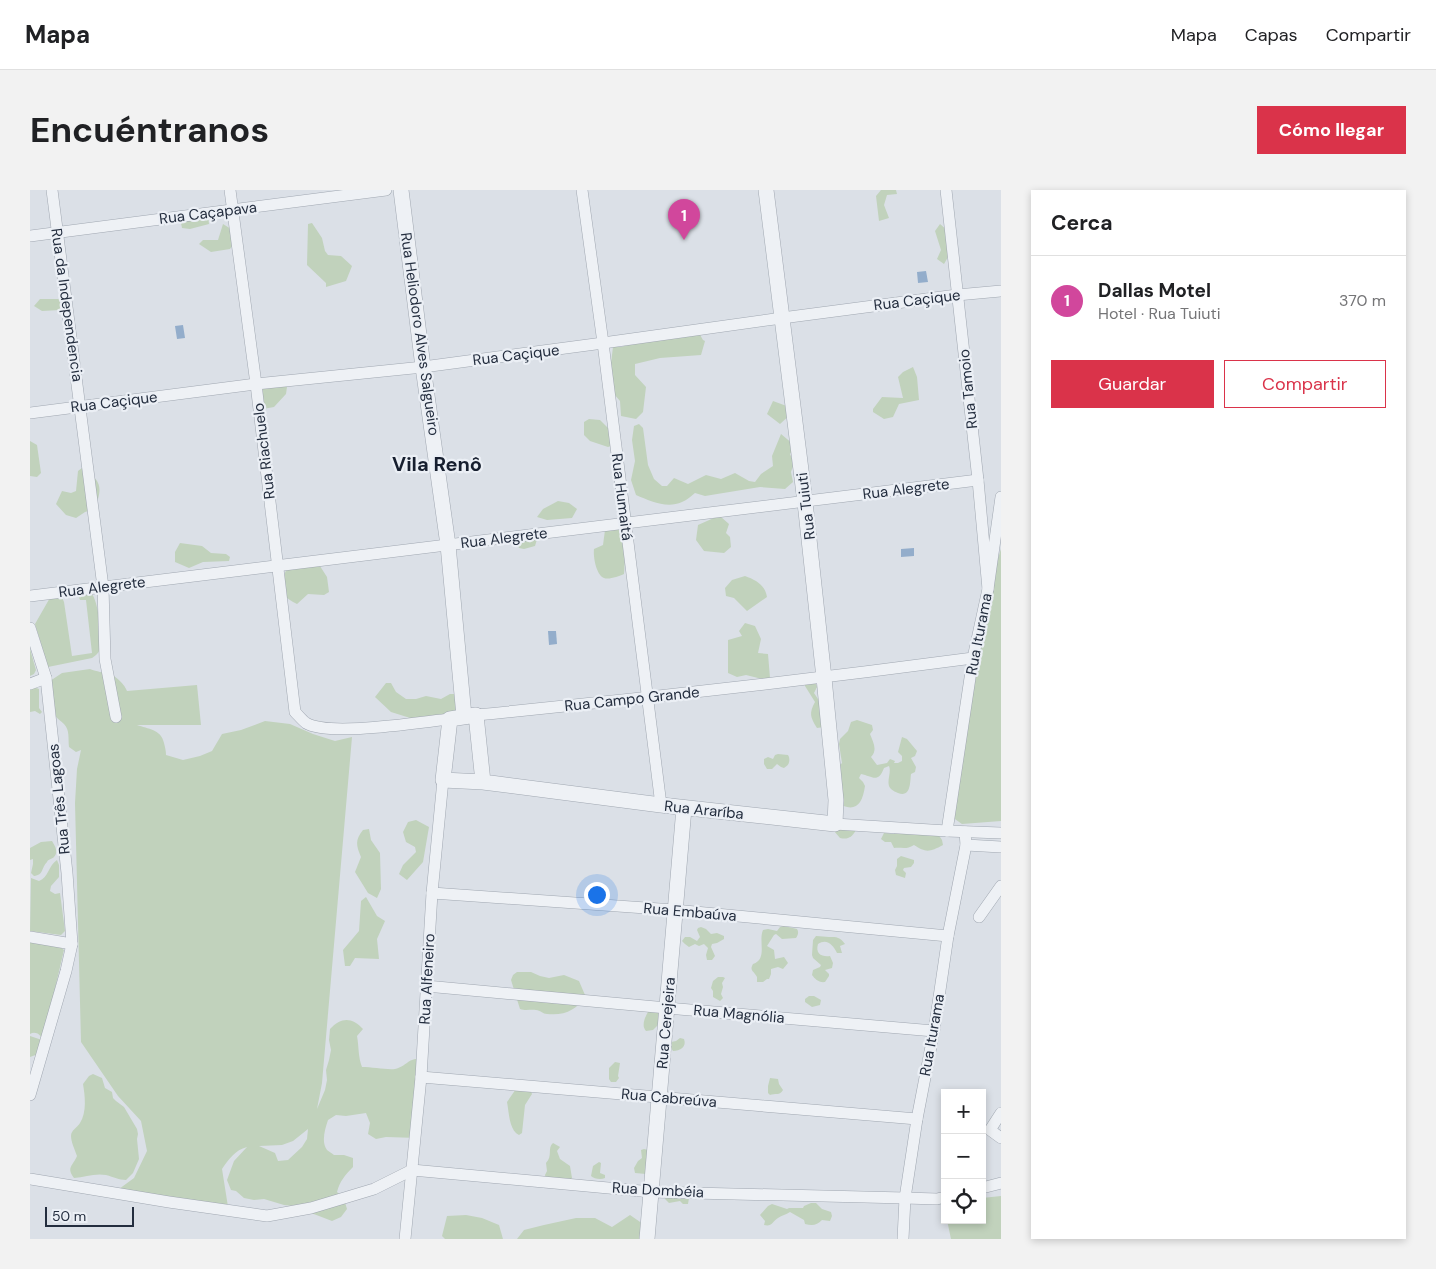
<!DOCTYPE html>
<html lang="es">
<meta charset="utf-8">
<style>
body{margin:0;font-family:"DM Sans",sans-serif;background:#f2f2f2;color:#202124}
.controls{position:absolute;right:15px;bottom:15px;display:grid;overflow:hidden;border-radius:0px;box-shadow:0 2px 8px #0003}
.controls button{width:45px;height:45px;display:grid;place-items:center;padding:0;border:0;border-bottom:1px solid #e0e0e0;background:#fff;color:#202124;font:25px sans-serif}
.scale{position:absolute;left:15px;bottom:12px;width:89px;box-sizing:border-box;padding-left:5px;border:2px solid #242e3f;border-top:0;font-size:14px;line-height:18px;white-space:nowrap;color:#242e3f;-webkit-text-stroke:4px #ebeff5;paint-order:stroke}
.you{position:absolute;left:566px;top:704px;width:18px;height:18px;margin:-12px;border:4px solid #fff;border-radius:50%;background:#1a73e8;box-shadow:0 0 0 8px #1a73e833}
.badge{display:grid;place-items:center;width:32px;height:32px;border-radius:50%;background:#da334a;color:#fff;font-size:16px;font-weight:700}
.pin{position:absolute;translate:-50% -41px;filter:drop-shadow(0 1px 2px #0008)}
.pin::after{content:'';position:absolute;top:26px;width:18px;height:15px;background:inherit;clip-path:polygon(0 0,100% 0,50% 100%)}
.list{margin:0;padding:0;list-style:none}
h2{display:flex;justify-content:space-between;align-items:center;height:65px;margin:0;padding:0 20px;font-size:21px}
h2 small{font-size:16px;font-weight:400;color:#757577}
.list li{display:grid;grid-template-columns:32px 1fr auto;gap:15px;align-items:center;box-sizing:border-box;height:90px;padding:0 20px;border-top:1px solid #e0e0e0}
.list b{display:block;font-size:19px;white-space:nowrap}
.list p{margin:0;font-size:16px;white-space:nowrap;color:#757577}
.list em{font-size:16px;font-style:normal;color:#757577}
.actions{display:flex;gap:10px;padding:15px 20px}
.actions a{flex:1;padding:11px 0;border:1px solid #da334a;border-radius:0px;text-align:center;font-size:18px;color:#da334a}
.actions .main{background:#da334a;color:#fff}
.icon{flex:none;width:28px;height:28px;fill:none;stroke:currentColor;stroke-width:2;stroke-linecap:round;stroke-linejoin:round}
.map{position:relative;flex:none;width:971px;height:1049px;overflow:hidden;border-radius:0px}
header{display:flex;align-items:center;gap:30px;box-sizing:border-box;height:70px;padding:0 25px;background:#fff;border-bottom:1px solid #e0e0e0}
header strong{font-size:24px}
nav{display:flex;gap:28px;margin-inline-start:auto;font-size:18px}
.intro{display:flex;align-items:center;justify-content:space-between;box-sizing:border-box;height:120px;padding:0 30px}
h1{margin:0;font-size:35px}
.button{padding:12px 22px;border-radius:0px;background:#da334a;color:#fff;font-size:18px;font-weight:700}
main{display:flex;gap:30px;padding:0 30px}
aside{flex:1;background:#fff;border-radius:0px;box-shadow:0 2px 8px #0003}
.map>svg:first-child{display:block}
.green{fill:#c1d2bc;fill-rule:evenodd}
.water{fill:#93adcb}
.lines{fill:none;stroke-linecap:round;stroke-linejoin:round}
.minor-casing{stroke:#a0a7b1;stroke-width:12}
.tertiary-casing{stroke:#a0a7b1;stroke-width:16}
.minor{stroke:#eef1f5;stroke-width:11}
.tertiary{stroke:#eef1f5;stroke-width:15}
.labels{text-anchor:middle;dominant-baseline:central;stroke-width:4.5;stroke-linejoin:round;paint-order:stroke}
.street-label{font-size:15px;fill:#242e3f;stroke:#ebeff5}
.district-label{font-size:20px;font-weight:bold;fill:#171f2f;stroke:#ebeff5}
</style>
<header>
<strong>Mapa</strong>
<nav><a>Mapa</a><a>Capas</a><a>Compartir</a></nav>
</header>
<div class="intro"><h1>Encuéntranos</h1><a class="button">Cómo llegar</a></div>
<main>
<div class="map">
<svg width="971" height="1049" viewBox="0 0 971 1049">
<rect width="100%" height="100%" fill="#dbe0e7"/>
<g class="green">
<path d="M851 0H866L867 4 857 5 854 15 859 28 849 31 846 6Z"/>
<path d="M171 22 178 26 179 34 160 39 152 38 151 33Z"/>
<path d="M282 33 292 48 295 61 298 65 311 66 322 76 316 91 296 97V93L277 75 278 34Z"/>
<path d="M193 34 201 39 206 50 200 59 181 62 169 54 173 50H188Z"/>
<path d="M910 34 917 40 918 67 914 74 907 69 911 60 905 41Z"/>
<path d="M10 109H30V120L12 121 4 116Z"/>
<path d="M669 143 673 150 675 151 671 165 630 168 605 174V185L616 197 613 222 606 229 591 226 590 211 584 204 580 181 583 157H591L625 147Z"/>
<path d="M883 177 887 187 889 210 869 214 863 227 854 229 843 222V219L852 207 873 208 868 187 873 182Z"/>
<path d="M239 194 257 197 256 204 244 217 233 219 229 202Z"/>
<path d="M743 211 762 218 761 224 750 234 737 224Z"/>
<path d="M559 229 570 230 583 243 581 256 578 257 560 251 554 245V232Z"/>
<path d="M609 234 613 238 618 275 624 289 632 296H637L644 288 658 294 676 285 691 289 705 283 719 291 725 292 731 284 743 276 742 266 751 244 763 254V259L760 264 764 273 761 282 763 292 755 299 730 297 675 306 665 303C661 306 657 310 652 312 637 319 620 311 606 305L601 290 605 271 602 250 604 236Z"/>
<path d="M0 251 7 255 11 283 7 287 0 286Z"/>
<path d="M52 278C73 292 72 297 65 319L55 322 46 328 36 325 26 314 32 301 41 303 46 301 48 281Z"/>
<path d="M528 311 539 313 547 319 542 328 517 330 507 327 513 319Z"/>
<path d="M686 327H691L699 334 696 343 700 347 701 357 694 363 674 361 666 350 668 335Z"/>
<path d="M597 337 594 384C589 386 579 390 574 388 566 385 563 366 564 359L573 355 575 340Z"/>
<path d="M508 346 505 356 494 359 489 358 488 356 481 354 480 347Z"/>
<path d="M150 353 172 356 181 363 196 364 200 367 199 371 173 372 159 378 145 372V362Z"/>
<path d="M971 359V631L932 634 922 627 932 519 948 480V446L958 399Z"/>
<path d="M288 373 297 387 299 402 294 405 278 404 267 414C245 403 251 394 258 375Z"/>
<path d="M715 386C726 390 735 395 737 407L717 421 704 408 696 406 695 398 702 390Z"/>
<path d="M47 403H61C68 409 72 445 71 455 70 461 67 465 62 468L18 477 5 434 21 406 31 405 34 412 42 466 62 463 56 410H50Z"/>
<path d="M715 433 725 436 731 449 728 463 738 464 740 488 736 490 716 485 707 487 698 483V450L712 446 709 441Z"/>
<path d="M0 459 6 480 4 484 0 486Z"/>
<path d="M60 479C67 482 73 482 80 484 86 486 95 495 97 501L167 495 171 535H107C118 539 131 539 134 553 135 557 136 561 136 565L153 570 170 566 182 561 192 544 211 540 235 531 260 534 283 544 305 551 322 547 292 893 287 919 295 900 297 890 296 880 299 870 301 860 299 850 300 839C311 827 322 827 333 839L327 846C329 857 328 867 332 877 342 877 357 880 365 879 378 876 377 867 394 869L388 948 356 947 346 949 338 944 340 933 336 923 316 926 306 925 298 930C295 939 291 952 297 960 299 962 302 963 304 965H314L323 968V977C315 985 310 991 307 1002L314 1009 317 1019 311 1027 302 1031 263 1016 254 1015 234 1009 224 1010 214 1008 206 1001 201 1000 197 990 204 971 217 957C205 960 199 969 192 979L199 1023 89 999 104 988 117 961 111 931 88 906 51 852 45 613 47 579 51 560 46 562 39 557C38 549 40 540 34 534 30 530 27 529 25 525L20 491 32 483ZM278 939 277 949 272 957 258 970 248 971 245 963 229 956 252 955 263 951Z"/>
<path d="M785 492 787 497 784 503 788 509H793L794 537 787 538C780 527 779 523 785 512L775 496V494Z"/>
<path d="M356 493H361L366 502 376 509H386L396 506 411 509 420 504H425L427 525 393 532 361 522 345 507Z"/>
<path d="M4 497 9 499V518L12 522 10 524 5 521 0 522V498Z"/>
<path d="M827 530 842 535 843 540 840 544C843 552 848 560 841 567L847 575 857 573 860 569 865 571 864 573H868L872 571V566L868 562 872 547 877 549 887 561 885 566 881 568 886 577 885 582 881 584C880 592 881 608 868 603 866 602 863 601 861 599 855 593 862 583 859 576L854 578C848 594 842 586 831 584L829 588 833 592 835 596C832 617 824 623 805 612V580L812 573 809 554 810 549 818 541 821 532Z"/>
<path d="M748 564 758 565 759 567C760 572 759 575 754 578L751 577 747 574 742 579H737L734 574V569L738 567 743 569 745 565Z"/>
<path d="M815 629 821 630 826 640C822 647 818 650 810 648L804 641Z"/>
<path d="M386 630 399 637 393 672 377 690 369 684 373 675 386 662 385 657 376 652 373 642 378 632Z"/>
<path d="M339 639 341 650 350 663 351 699 347 708 338 703 325 682 331 667C326 655 325 650 333 640Z"/>
<path d="M864 639 906 641 912 650 913 655C900 662 896 663 884 655 876 660 872 657 864 658L861 652H855L851 649 854 643 864 644Z"/>
<path d="M22 651C25 656 29 662 24 667 22 669 18 669 17 672 11 678 14 685 4 686L1 683 3 674V669L0 670V658L11 652Z"/>
<path d="M871 666 884 670V673L881 677 874 678 873 680 876 683 875 688 866 685 865 680 867 676V669Z"/>
<path d="M27 670 29 675V687L21 696 20 701 25 704 30 703 35 741 31 745 0 741 1 688 9 691C19 687 18 676 27 670Z"/>
<path d="M336 707 347 726 355 731 347 749 349 769 325 768 320 776H315L313 760 329 741 331 711Z"/>
<path d="M754 736 767 739C769 742 768 745 766 748L752 749 746 744 744 745 737 756 744 760 745 769 754 767 758 773 753 779 748 777 741 779V784L739 789H737L733 792H727V787C724 781 719 781 723 774 738 769 728 751 733 740L738 739 747 741 750 737Z"/>
<path d="M671 737 676 739 681 744 687 743 694 746V749L687 753 682 754 681 757 685 766 682 770H677L676 765 678 758 674 754 669 756 665 754 659 757 655 754 652 751 655 747H660L667 751 670 747 667 740 668 738Z"/>
<path d="M786 746C791 746 795 747 799 747 807 747 810 747 815 754L810 756 812 763H807C803 755 797 748 788 754 785 764 792 767 800 766L803 773 802 778 795 780 799 784V786L795 792C789 793 785 789 782 785L783 780 790 777 791 775 783 768 782 765 783 750Z"/>
<path d="M0 752 30 757 34 760 13 850 14 862 0 867V846L12 850C11 844 5 841 0 844Z"/>
<path d="M487 782H501L510 786 519 788 534 785 549 791 555 805C548 820 534 826 517 824 513 824 510 820 506 820 501 819 496 821 490 819L481 790 483 785Z"/>
<path d="M688 787H693L695 788 692 793 693 797 691 804 693 808 690 811 683 807V801L681 798 683 791Z"/>
<path d="M779 806H784L791 810 790 815 782 817 775 812V809Z"/>
<path d="M630 821V833L623 840 616 841C611 836 615 827 618 822Z"/>
<path d="M650 848 654 849C657 857 650 861 643 861L639 855 641 852 646 851Z"/>
<path d="M585 872 590 873 588 886 589 888 586 892H581L579 889V878Z"/>
<path d="M63 884 72 888 75 898 82 902 83 908 86 911 94 917 107 939 108 944 107 949 109 969 103 983 96 990C89 990 84 987 76 985 65 983 55 987 44 988 36 977 43 976 47 966 45 960 41 952 41 946 41 940 47 938 50 933 57 922 55 906 53 894L59 886Z"/>
<path d="M740 888 748 889 749 894 753 900C750 906 745 903 740 905L738 903V896Z"/>
<path d="M488 896 500 899 502 904 495 915 492 943 489 945C479 940 479 922 477 912Z"/>
<path d="M523 953 530 957 527 961 530 969 540 976 542 988 538 992 516 990 515 985 517 981 516 973C523 966 517 958 523 953Z"/>
<path d="M614 959 618 960 616 969H619L616 984 605 983 604 978 608 971 612 968 611 960Z"/>
<path d="M569 972 571 973 570 983 575 985V988C571 990 564 989 561 986L563 976Z"/>
<path d="M647 1004 651 1009 656 1007 659 1008 658 1014H653L650 1011 639 1013 635 1009 636 1007Z"/>
<path d="M971 1006V1049H921L917 1030H952V1008Z"/>
<path d="M781 1013H786L792 1019 801 1022 802 1026 800 1031 792 1030C787 1035 783 1036 775 1034L774 1030 760 1022C756 1025 752 1025 748 1028 742 1032 742 1037 734 1035L735 1031 730 1025 738 1016 742 1014 757 1019 759 1018H773L774 1016Z"/>
<path d="M436 1025 452 1028 469 1035 473 1049H415L412 1046 417 1026Z"/>
<path d="M600 1025 613 1034 609 1049H487L494 1040 514 1035 546 1028H565L582 1037Z"/>
</g>
<g class="water">
<path d="M896 81 898 92 888 93 887 82Z"/>
<path d="M153 135 155 148 147 149 145 136Z"/>
<path d="M884 358V366L871 367V359Z"/>
<path d="M518 441H526L527 454 519 455Z"/>
</g>
<g class="lines">
<defs>
<g id="minor">
<path d="M22 0 73 397 75 469 86 527"/>
<path d="M200 0 226 194 265 522C268 525 272 530 276 533 299 547 390 532 420 529"/>
<path d="M552 0 573 153 631 615"/>
<path d="M916 0 948 290 958 399"/>
<path d="M0 46 356 0"/>
<path d="M0 223 226 194 393 177 573 153 752 128 927 105 971 101"/>
<path d="M0 406 948 290"/>
<path d="M0 438 16 488 37 683 42 754 36 781 0 905"/>
<path d="M0 494 16 488"/>
<path d="M446 525C612 509 777 490 943 468"/>
<path d="M805 634 917 641 971 643"/>
<path d="M917 641 943 468 958 399 971 307"/>
<path d="M936 655 971 657"/>
<path d="M402 703 644 720 918 746"/>
<path d="M949 727 971 696"/>
<path d="M0 747 42 754"/>
<path d="M396 796 637 818 904 841"/>
<path d="M391 887 887 929"/>
<path d="M971 923 960 940 971 948"/>
<path d="M382 980 622 1002 875 1008 907 1009 915 1007"/>
<path d="M0 989 139 1012 237 1026 281 1018 344 999 382 980"/>
<path d="M952 998 971 993"/>
<path d="M375 1049 391 887 402 703 413 590"/>
<path d="M873 1049 875 1008 887 929 904 841 918 746 936 655 935 642"/>
</g>
<g id="tertiary">
<path d="M371 0 393 177 418 355 434 526"/>
<path d="M453 592 446 525 420 529 413 590 453 592 631 615 805 634 806 610 794 488 775 312 736 0"/>
<path d="M617 1049 654 618"/>
</g>
</defs>
<use href="#minor" class="minor-casing"/>
<use href="#tertiary" class="tertiary-casing"/>
<use href="#minor" class="minor"/>
<use href="#tertiary" class="tertiary"/>
</g>
<g class="labels">
<g class="street-label">
<text transform="translate(178 23) rotate(-7)">Rua Caçapava</text>
<text transform="translate(887 110) rotate(-7)">Rua Caçique</text>
<text transform="translate(37 115) rotate(82)">Rua da Independencia</text>
<text transform="translate(390 144) rotate(82)">Rua Heliodoro Alves Salgueiro</text>
<text transform="translate(486 165) rotate(-7)">Rua Caçique</text>
<text transform="translate(938 199) rotate(-96)">Rua Tamoio</text>
<text transform="translate(84 212) rotate(-7)">Rua Caçique</text>
<text transform="translate(234 261) rotate(-97)">Rua Riachuelo</text>
<text transform="translate(876 299) rotate(-7)">Rua Alegrete</text>
<text transform="translate(592 307) rotate(83)">Rua Humaitá</text>
<text transform="translate(776 316) rotate(-97)">Rua Tuiuti</text>
<text transform="translate(474 348) rotate(-7)">Rua Alegrete</text>
<text transform="translate(72 397) rotate(-7)">Rua Alegrete</text>
<text transform="translate(949 444) rotate(-79)">Rua Iturama</text>
<text transform="translate(602 509) rotate(-6)">Rua Campo Grande</text>
<text transform="translate(29 609) rotate(-96)">Rua Três Lagoas</text>
<text transform="translate(674 620) rotate(6)">Rua Araríba</text>
<text transform="translate(660 722) rotate(5)">Rua Embaúva</text>
<text transform="translate(397 789) rotate(-87)">Rua Alfeneiro</text>
<text transform="translate(709 824) rotate(5)">Rua Magnólia</text>
<text transform="translate(636 833) rotate(-85)">Rua Cerejeira</text>
<text transform="translate(902 845) rotate(-80)">Rua Iturama</text>
<text transform="translate(639 908) rotate(5)">Rua Cabreúva</text>
<text transform="translate(628 1000) rotate(3)">Rua Dombéia</text>
</g>
<g class="district-label">
<text x="407" y="274">Vila Renô</text>
</g>
</g>
</svg>
<div class="controls">
<button>+</button>
<button>−</button>
<button><svg class="icon" aria-label="locate" viewBox="0 0 24 24"><circle cx="12" cy="12" r="6"/><path d="M12 2v4M12 18v4M2 12h4M18 12h4"/></svg></button>
</div>
<div class="scale">50 m</div>
<div class="you"></div>
<div class="pin badge" style="left:654px;top:50px;background:#d1479c">1</div>
</div>
<aside>
<h2>Cerca<small></small></h2>
<ul class="list">
<li><span class="badge" style="background:#d1479c">1</span><div><b>Dallas Motel</b><p>Hotel · Rua Tuiuti</p></div><em>370 m</em></li>
</ul>
<div class="actions"><a class="main">Guardar</a><a>Compartir</a></div>
</aside>
</main>
